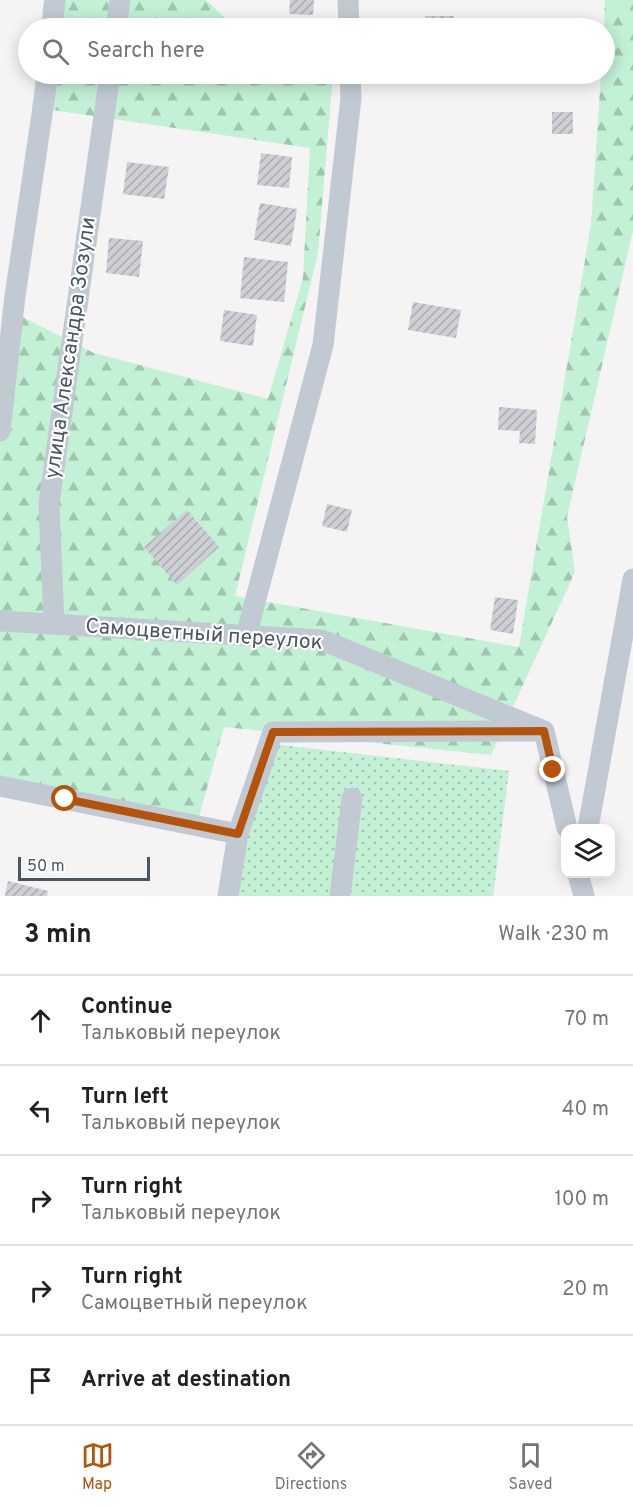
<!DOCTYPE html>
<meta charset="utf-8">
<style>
body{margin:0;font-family:Overpass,sans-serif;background:#f2f2f2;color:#202124}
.controls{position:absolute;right:18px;bottom:18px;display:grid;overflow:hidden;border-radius:12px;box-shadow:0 3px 15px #0003}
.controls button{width:54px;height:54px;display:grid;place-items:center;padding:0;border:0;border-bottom:2px solid #e0e0e0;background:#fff;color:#202124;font:30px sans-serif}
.scale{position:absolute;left:18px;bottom:15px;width:132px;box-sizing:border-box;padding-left:6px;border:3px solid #4a5661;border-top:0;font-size:16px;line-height:21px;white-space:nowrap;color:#4a5661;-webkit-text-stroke:4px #fff;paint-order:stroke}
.stop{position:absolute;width:18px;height:18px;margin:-14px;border:4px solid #b45309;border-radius:50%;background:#fff}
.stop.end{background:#b45309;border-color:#fff;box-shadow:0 2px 6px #0008}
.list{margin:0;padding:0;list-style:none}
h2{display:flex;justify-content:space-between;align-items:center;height:78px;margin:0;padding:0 24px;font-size:26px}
h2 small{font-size:20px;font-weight:400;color:#757577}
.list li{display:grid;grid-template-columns:39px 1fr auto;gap:18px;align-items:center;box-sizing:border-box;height:90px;padding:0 24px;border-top:2px solid #e0e0e0}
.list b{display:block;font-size:22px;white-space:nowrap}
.list p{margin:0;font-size:20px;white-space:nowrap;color:#757577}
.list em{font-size:20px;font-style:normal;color:#757577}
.icon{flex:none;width:33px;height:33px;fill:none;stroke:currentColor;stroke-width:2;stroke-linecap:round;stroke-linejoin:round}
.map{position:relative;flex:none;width:633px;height:896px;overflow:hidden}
.search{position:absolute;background:#fff;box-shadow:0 3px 15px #0003;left:18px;right:18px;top:18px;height:66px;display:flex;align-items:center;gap:15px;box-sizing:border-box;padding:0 21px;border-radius:33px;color:#757577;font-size:22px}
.sheet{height:528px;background:#fff}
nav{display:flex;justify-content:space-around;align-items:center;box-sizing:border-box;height:84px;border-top:2px solid #e0e0e0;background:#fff;font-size:16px;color:#757577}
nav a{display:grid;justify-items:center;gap:3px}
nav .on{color:#b45309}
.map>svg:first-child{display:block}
.forest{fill:url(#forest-firs)}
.park{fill:url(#park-dots)}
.building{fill:url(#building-hatch)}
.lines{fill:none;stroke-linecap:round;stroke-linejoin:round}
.minor{stroke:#c1cad2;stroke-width:21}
.route{stroke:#b45309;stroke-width:8}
.labels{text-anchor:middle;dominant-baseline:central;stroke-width:4.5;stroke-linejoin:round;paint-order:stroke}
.street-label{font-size:21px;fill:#4a5661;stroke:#fff}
</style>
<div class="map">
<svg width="633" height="896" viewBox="0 0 633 896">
<defs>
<pattern id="forest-firs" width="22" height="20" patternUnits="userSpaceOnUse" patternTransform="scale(1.5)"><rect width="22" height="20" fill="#c3f1d5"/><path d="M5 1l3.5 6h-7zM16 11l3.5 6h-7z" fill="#a0c6b0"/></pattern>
<pattern id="park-dots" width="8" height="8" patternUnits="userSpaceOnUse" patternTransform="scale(1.5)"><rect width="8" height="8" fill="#c3f1d5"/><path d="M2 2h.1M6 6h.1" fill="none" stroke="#a0c6b0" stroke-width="1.8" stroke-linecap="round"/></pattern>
<pattern id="building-hatch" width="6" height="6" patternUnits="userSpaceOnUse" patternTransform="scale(1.5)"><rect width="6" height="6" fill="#cdcfd5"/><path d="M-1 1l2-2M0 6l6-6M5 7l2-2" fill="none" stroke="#a8abb0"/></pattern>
</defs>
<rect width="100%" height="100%" fill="#f5f3f3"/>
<g class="forest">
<path d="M44 0H206L236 28H41Z"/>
<path d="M605 0H633V231L567 517 575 572 491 755 224 727 197 824 0 794V402L14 313 94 353 268 399 303 278 310 148 32 107 36 74H283L287 78 290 74H333L318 253 235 596 519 647 591 225 601 74H604V28Z"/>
</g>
<path class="park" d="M263 743 509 771 493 896H238Z"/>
<g class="building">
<path d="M290 0H314L313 15 289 14Z"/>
<rect x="425" y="16" width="29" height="12"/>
<rect x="552" y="112" width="21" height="22"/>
<path d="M261 153 292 157 289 188 257 185Z"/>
<path d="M127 162 169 167 164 199 123 194Z"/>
<path d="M260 203 297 209 291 246 254 240Z"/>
<path d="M109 238 143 241 139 277 106 273Z"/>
<path d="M244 257 288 262 284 302 240 298Z"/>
<path d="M413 302 461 310 456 338 408 330Z"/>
<path d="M224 310 257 315 253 346 220 341Z"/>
<path d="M499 407 537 410 535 444 519 443 520 431 498 430Z"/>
<path d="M327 504 352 510 347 532 322 526Z"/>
<path d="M187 510 219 547 177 585 144 547Z"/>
<path d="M495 597 518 600 513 634 490 630Z"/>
<path d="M8 881 48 891 47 896H5Z"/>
</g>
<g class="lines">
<g class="minor">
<path d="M348 0 349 28"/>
<path d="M52 28 55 0"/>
<path d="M116 28 120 0"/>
<path d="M0 431 15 296 48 74"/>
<path d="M0 621 322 640 544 731 567 828"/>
<path d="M54 624 49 503 110 74"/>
<path d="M246 636 323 345 351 98 350 74"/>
<path d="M0 786 238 834 273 732 534 731"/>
<path d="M588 828 633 579"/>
<path d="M578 874 584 896"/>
<path d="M228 896 238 834"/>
<path d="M340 896 352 798"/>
</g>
</g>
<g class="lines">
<path class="route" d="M65 799 238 834 273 732 544 731 553 770"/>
</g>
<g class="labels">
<g class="street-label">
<text transform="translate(71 348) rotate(-82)">улица Александра Зозули</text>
<text transform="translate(204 635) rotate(4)">Самоцветный переулок</text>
</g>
</g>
</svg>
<div class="controls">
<button><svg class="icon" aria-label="layers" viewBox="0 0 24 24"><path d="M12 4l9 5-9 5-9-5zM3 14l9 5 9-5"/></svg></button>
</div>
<div class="scale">50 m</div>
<div class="stop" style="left:65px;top:799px"></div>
<div class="stop end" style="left:553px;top:770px"></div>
<div class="search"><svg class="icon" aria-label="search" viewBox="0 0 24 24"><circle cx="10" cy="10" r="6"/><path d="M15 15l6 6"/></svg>Search here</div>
</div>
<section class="sheet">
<h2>3 min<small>Walk · 230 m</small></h2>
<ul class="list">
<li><svg class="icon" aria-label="ahead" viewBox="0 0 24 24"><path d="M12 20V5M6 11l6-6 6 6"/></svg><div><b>Continue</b><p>Тальковый переулок</p></div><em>70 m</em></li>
<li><svg class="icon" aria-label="left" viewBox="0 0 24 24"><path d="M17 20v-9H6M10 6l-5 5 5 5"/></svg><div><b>Turn left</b><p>Тальковый переулок</p></div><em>40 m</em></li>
<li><svg class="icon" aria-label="right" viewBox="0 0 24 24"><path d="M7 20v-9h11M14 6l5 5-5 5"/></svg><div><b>Turn right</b><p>Тальковый переулок</p></div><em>100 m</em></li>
<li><svg class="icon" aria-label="right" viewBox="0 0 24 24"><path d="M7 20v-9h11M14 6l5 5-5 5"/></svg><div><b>Turn right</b><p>Самоцветный переулок</p></div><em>20 m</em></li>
<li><svg class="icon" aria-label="arrive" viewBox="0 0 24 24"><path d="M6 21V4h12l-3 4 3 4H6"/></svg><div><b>Arrive at destination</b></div></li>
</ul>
</section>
<nav>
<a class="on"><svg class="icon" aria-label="map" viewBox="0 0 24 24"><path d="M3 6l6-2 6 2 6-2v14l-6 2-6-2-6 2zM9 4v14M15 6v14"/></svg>Map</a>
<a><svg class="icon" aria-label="directions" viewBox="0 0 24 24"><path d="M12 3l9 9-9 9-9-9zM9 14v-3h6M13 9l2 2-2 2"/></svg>Directions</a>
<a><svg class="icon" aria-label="saved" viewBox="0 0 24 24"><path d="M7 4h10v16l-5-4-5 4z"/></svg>Saved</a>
</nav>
